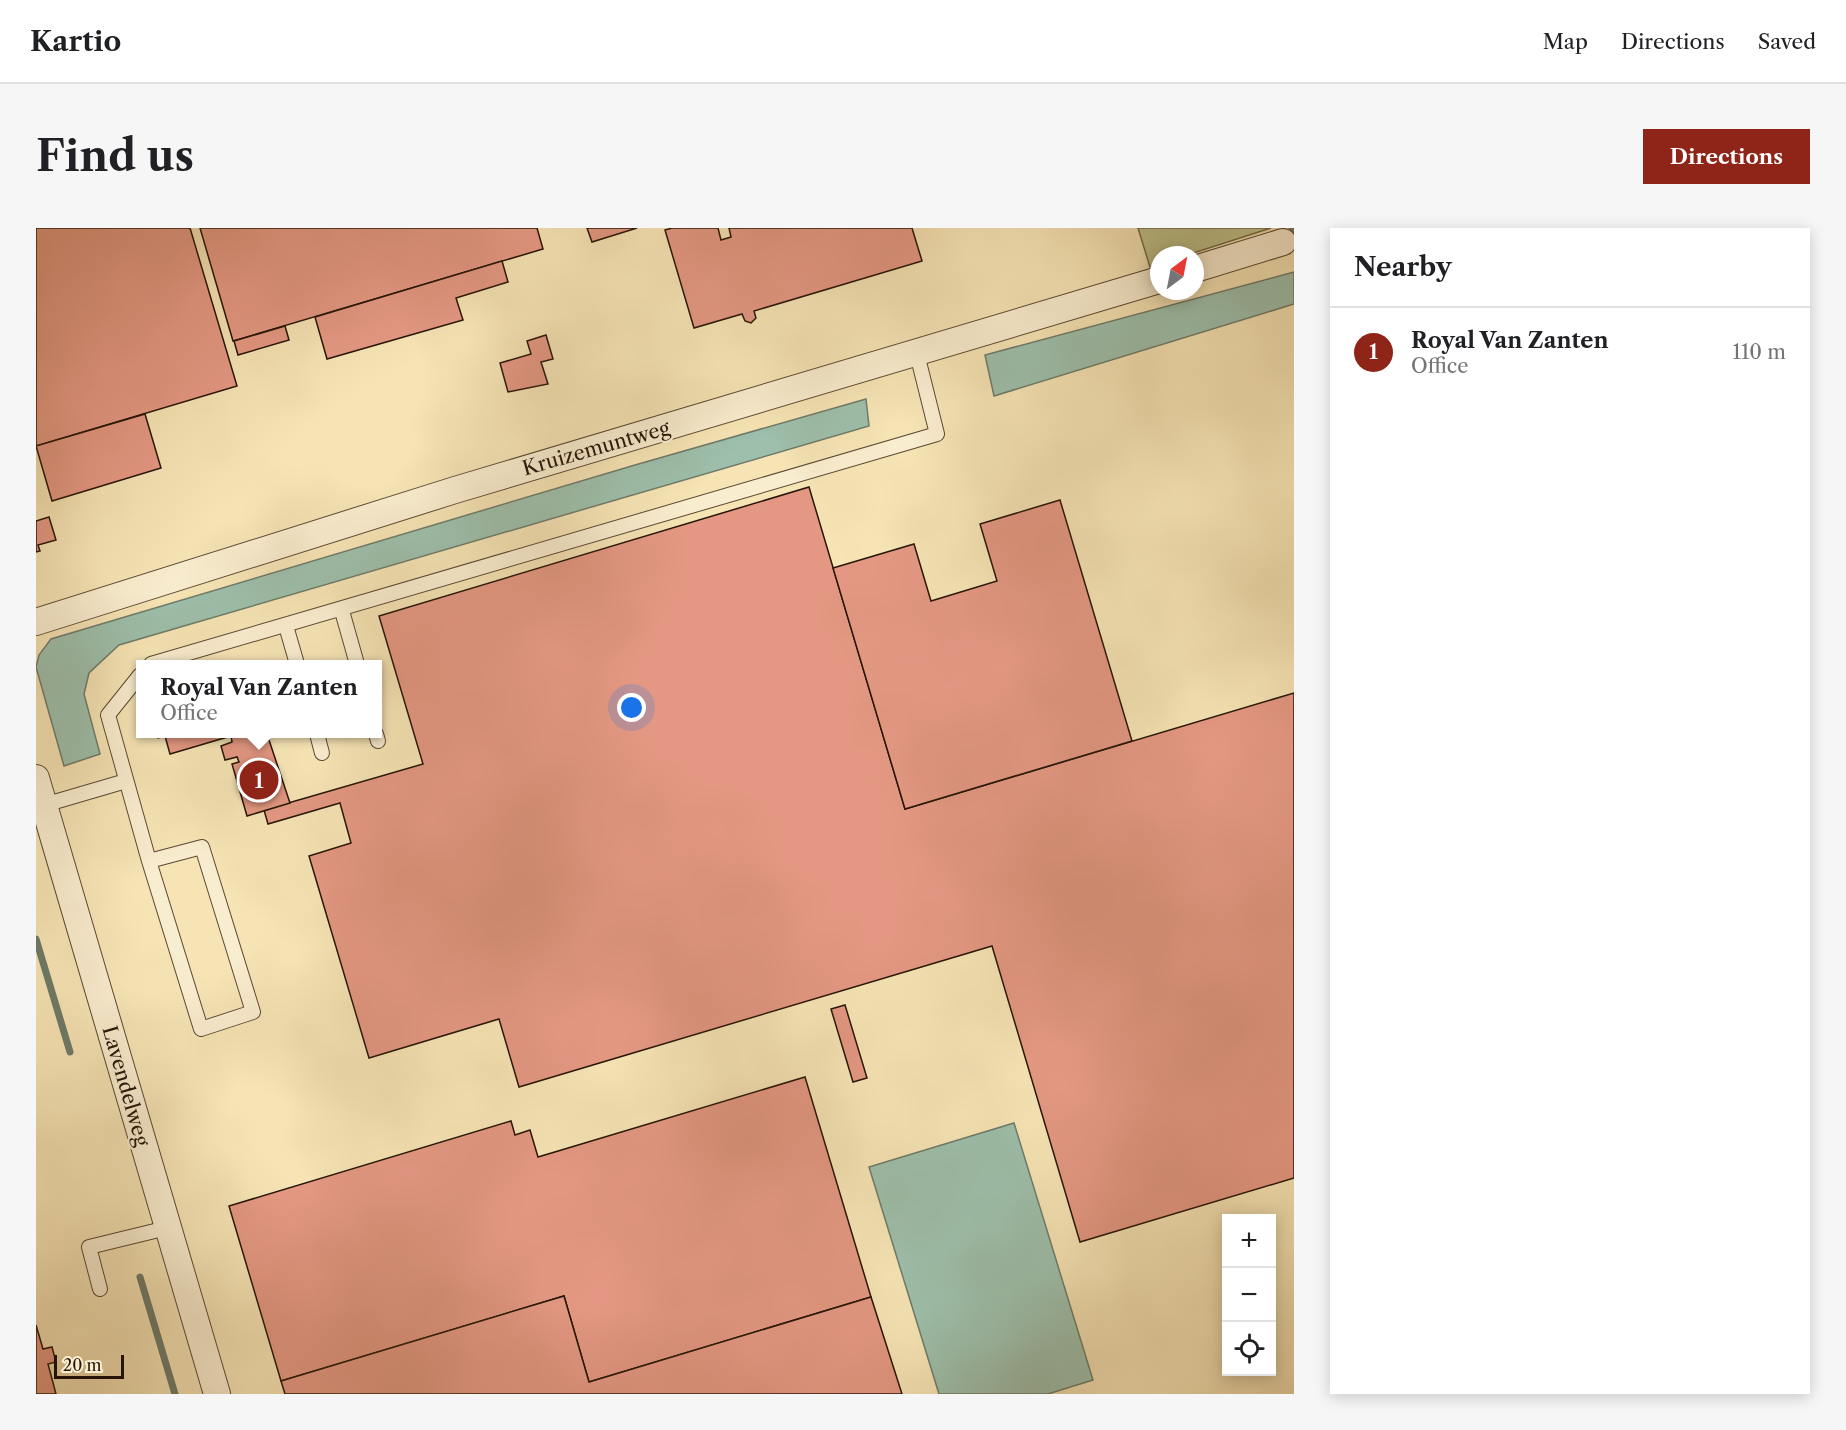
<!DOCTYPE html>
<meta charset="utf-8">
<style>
body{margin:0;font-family:"Libre Caslon Text",serif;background:#f6f6f6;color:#202124}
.controls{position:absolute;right:18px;bottom:18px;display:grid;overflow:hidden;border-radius:0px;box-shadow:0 3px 15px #0003}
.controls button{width:54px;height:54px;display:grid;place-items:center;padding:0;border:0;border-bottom:2px solid #e0e0e0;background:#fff;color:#202124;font:30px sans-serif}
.compass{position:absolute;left:1114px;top:18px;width:54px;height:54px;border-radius:50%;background:#fff;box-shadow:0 3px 15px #0003;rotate:32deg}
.scale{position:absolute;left:18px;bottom:15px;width:70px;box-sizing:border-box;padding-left:6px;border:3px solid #271407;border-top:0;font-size:16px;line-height:21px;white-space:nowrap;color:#271407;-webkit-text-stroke:4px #f9edcf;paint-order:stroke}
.you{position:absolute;left:596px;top:480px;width:21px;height:21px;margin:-15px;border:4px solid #fff;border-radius:50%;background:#1a73e8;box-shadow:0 0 0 9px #1a73e833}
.badge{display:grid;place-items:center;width:39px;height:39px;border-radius:50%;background:#8f2418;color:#fff;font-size:20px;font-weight:700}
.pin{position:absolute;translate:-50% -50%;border:3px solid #fff;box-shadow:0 2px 6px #0006}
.popup{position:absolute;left:100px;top:432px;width:246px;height:78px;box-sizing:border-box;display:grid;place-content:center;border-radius:0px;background:#fff;filter:drop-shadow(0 2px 4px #0005);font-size:20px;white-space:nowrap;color:#757577}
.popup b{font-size:22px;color:#202124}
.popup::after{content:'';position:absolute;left:50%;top:100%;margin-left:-12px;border:12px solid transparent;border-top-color:#fff}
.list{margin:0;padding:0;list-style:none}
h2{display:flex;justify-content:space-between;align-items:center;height:78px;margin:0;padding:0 24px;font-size:26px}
h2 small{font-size:20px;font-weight:400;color:#757577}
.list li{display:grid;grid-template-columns:39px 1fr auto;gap:18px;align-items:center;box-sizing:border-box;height:90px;padding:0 24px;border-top:2px solid #e0e0e0}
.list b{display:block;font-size:22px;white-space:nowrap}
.list p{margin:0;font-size:20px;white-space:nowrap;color:#757577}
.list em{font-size:20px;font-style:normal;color:#757577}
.icon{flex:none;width:33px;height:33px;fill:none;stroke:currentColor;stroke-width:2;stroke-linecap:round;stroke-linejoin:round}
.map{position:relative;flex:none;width:1258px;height:1166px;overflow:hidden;border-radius:0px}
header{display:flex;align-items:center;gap:36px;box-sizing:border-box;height:84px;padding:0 30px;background:#fff;border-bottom:2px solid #e0e0e0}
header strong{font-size:28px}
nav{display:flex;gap:33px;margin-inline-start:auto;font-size:21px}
.intro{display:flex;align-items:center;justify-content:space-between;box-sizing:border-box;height:144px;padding:0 36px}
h1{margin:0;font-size:42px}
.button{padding:15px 27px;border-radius:0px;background:#8f2418;color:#fff;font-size:21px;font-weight:700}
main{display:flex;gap:36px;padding:0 36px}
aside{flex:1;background:#fff;border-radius:0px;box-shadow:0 3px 15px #0003}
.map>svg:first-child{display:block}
.green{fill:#bfc38b;stroke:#736c49;stroke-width:1.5}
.water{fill:#9dbfab;stroke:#6e7b69;stroke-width:1.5}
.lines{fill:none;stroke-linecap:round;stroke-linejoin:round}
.stream{stroke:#6e7b69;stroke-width:7}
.building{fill:#e49883;stroke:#271407;stroke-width:1.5}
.lane-casing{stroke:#5b4832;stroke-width:16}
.street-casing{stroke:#5b4832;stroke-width:28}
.lane{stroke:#f9edcf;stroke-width:14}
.street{stroke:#f9edcf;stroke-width:26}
.labels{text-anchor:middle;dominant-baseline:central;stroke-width:4.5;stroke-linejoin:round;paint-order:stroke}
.street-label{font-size:20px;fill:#271407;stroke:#f9edcf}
</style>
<header>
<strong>Kartio</strong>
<nav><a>Map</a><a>Directions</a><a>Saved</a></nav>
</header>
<div class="intro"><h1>Find us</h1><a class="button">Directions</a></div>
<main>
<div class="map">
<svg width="1258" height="1166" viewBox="0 0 1258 1166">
<rect width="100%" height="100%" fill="#f6e4b5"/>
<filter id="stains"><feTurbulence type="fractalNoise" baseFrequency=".00333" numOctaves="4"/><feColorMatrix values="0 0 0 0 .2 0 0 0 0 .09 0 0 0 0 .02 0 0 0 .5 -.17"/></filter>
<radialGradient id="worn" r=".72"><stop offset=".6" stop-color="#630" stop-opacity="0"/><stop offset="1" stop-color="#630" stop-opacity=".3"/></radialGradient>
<path class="green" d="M1102 0H1235L1151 27H1123V36L1114 39Z"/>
<g class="water">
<path d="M1258 44V76L958 168 949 127Z"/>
<path d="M830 171 833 198 83 417 53 445 48 466 64 526 28 538 0 439 3 427 15 411 599 237Z"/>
<path d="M978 895 1057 1152 1012 1166H903L833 939Z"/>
</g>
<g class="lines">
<g class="stream">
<path d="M1256 0 1258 5"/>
<path d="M0 711 34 824"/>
<path d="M104 1049 139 1166"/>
</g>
</g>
<g class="building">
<path d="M0 0H154L201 158 0 218Z"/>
<path d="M164 0H501L507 21 197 113Z"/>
<path d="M551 0H601L556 14Z"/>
<path d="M636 0H682L685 12 695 9 693 0H876L886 33 718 83 720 90 715 95 709 93 706 86 658 100 629 2Z"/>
<path d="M466 33 472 54 420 70 427 92 291 131 279 89Z"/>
<path d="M249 98 253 112 202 127 198 113Z"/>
<path d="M510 107 517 131 505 134 512 156 472 164 464 135 495 126 491 113Z"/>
<path d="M109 186 125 240 16 273 0 218Z"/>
<path d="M773 259 869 581 1258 465V950L1044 1014 956 718 483 859 463 791 333 830 273 628 315 615 304 575 232 596 228 582 387 536 343 388Z"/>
<path d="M1024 272 1096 513 869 581 797 340 878 316 895 373 961 353 944 296Z"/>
<path d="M13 289 20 312 2 317 4 323 0 324V293Z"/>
<path d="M117 506H231L254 575 211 588 196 536 203 534 201 529 189 532 185 518 196 514 195 508 134 526 129 508 122 510Z"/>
<path d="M809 777 831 850 817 854 795 781Z"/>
<path d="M769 849 835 1069 553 1154 528 1068 245 1153 193 978 475 893 479 907 494 902 502 929Z"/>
<path d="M528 1068 553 1154 835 1069 866 1166H249L245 1153Z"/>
<path d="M0 1097 7 1121 16 1119 20 1134 12 1136 20 1166H0Z"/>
</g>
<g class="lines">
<defs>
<g id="lane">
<path d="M306 383 321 436"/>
<path d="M250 398 261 436"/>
<path d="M115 436 901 206 881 126"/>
<path d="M104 447 72 487 113 633 165 801 217 784 166 619 113 633"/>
<path d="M281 506 286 525"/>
<path d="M340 506 342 513"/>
<path d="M8 577 90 553"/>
<path d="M64 1061 53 1019 131 1000"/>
</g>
<g id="street">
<path d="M1159 41 1247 14"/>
<path d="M0 394 419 262 1123 52"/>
<path d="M0 550 181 1166"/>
</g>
</defs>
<use href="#lane" class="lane-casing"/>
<use href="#street" class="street-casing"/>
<use href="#lane" class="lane"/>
<use href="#street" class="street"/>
</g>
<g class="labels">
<g class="street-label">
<text transform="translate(560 220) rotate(-16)">Kruizemuntweg</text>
<text transform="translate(90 858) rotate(74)">Lavendelweg</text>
</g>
</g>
<rect width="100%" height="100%" filter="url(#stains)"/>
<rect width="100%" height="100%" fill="url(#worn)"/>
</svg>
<div class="controls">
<button>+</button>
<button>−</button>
<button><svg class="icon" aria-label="locate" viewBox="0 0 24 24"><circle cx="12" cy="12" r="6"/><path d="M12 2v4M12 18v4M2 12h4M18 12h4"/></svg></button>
</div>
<svg class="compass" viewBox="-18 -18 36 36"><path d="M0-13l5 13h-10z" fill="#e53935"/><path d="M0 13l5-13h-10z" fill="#757577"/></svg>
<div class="scale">20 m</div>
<div class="you"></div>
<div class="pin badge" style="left:223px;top:552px">1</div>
<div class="popup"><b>Royal Van Zanten</b>Office</div>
</div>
<aside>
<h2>Nearby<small></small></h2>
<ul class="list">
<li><span class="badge">1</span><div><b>Royal Van Zanten</b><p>Office</p></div><em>110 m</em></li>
</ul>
</aside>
</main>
